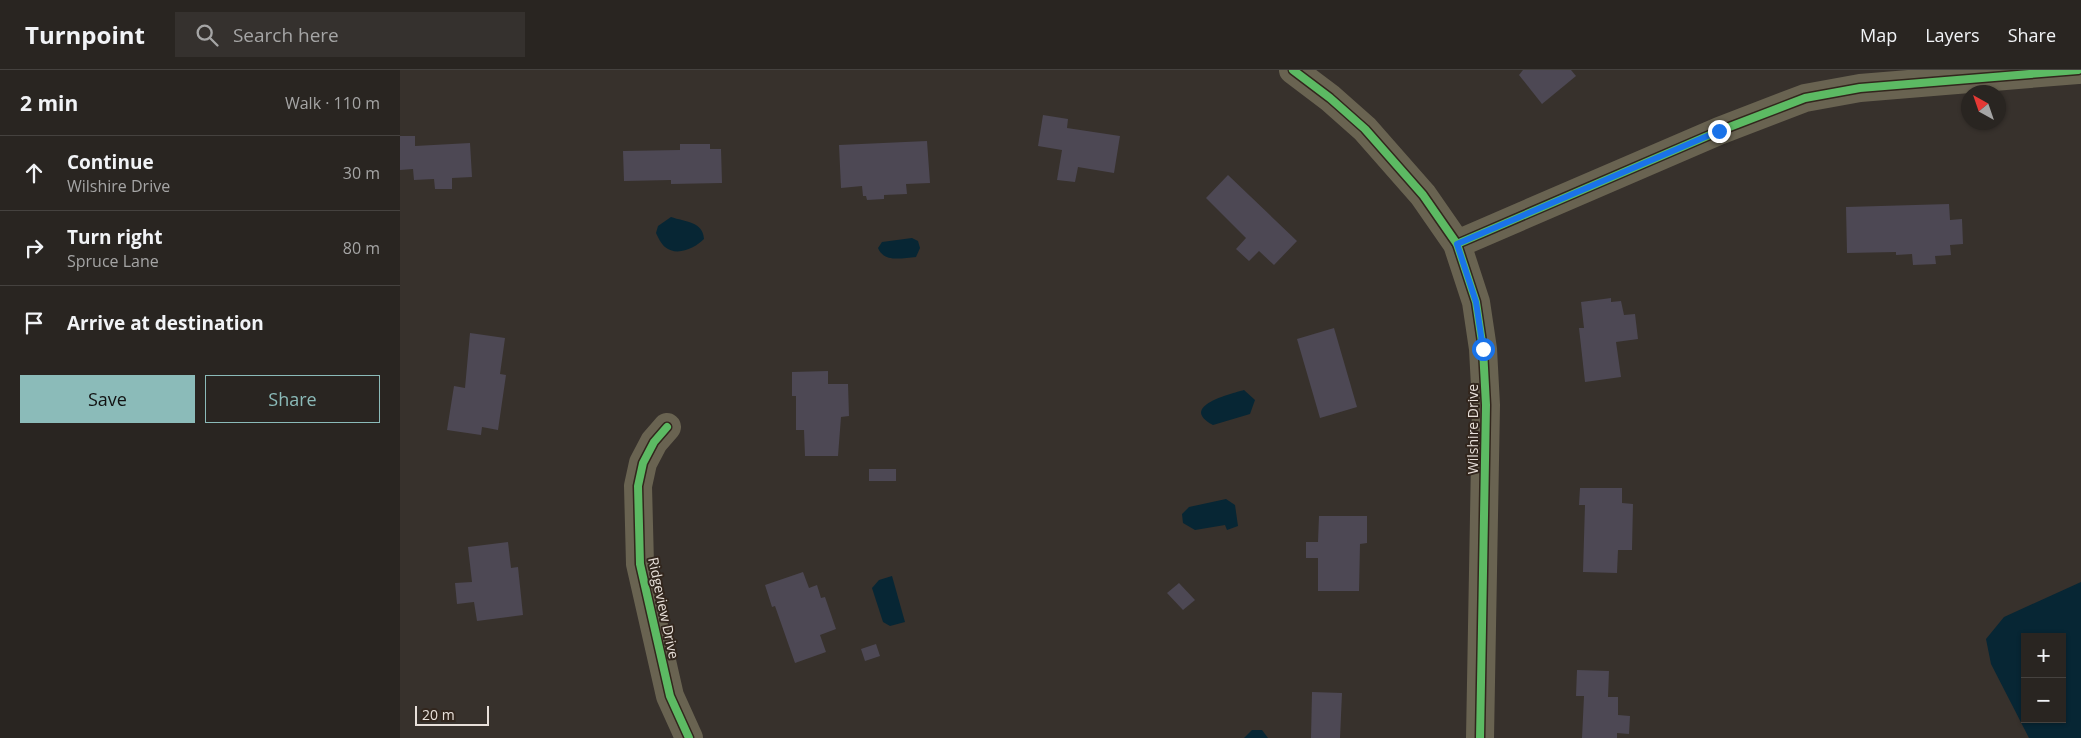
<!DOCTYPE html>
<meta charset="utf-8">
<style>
body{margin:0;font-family:"Open Sans",sans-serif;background:#35312e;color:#f1f3f6}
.controls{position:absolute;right:15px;bottom:15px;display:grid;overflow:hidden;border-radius:0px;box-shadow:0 1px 4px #0004}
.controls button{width:45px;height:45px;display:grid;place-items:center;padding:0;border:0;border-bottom:1px solid #45423f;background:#292521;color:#f1f3f6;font:25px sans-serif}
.compass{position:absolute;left:1561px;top:15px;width:45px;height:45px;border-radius:50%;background:#292521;box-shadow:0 1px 4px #0004;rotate:320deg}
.scale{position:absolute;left:15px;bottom:12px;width:74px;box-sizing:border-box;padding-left:5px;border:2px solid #e8e0da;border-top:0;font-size:14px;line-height:18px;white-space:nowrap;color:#e8e0da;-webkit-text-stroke:4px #32261d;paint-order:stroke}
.stop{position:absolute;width:15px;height:15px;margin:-11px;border:4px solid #1a73e8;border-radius:50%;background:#fff}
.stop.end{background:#1a73e8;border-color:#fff;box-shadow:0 1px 5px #0008}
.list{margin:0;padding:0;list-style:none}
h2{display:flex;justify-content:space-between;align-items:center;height:65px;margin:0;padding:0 20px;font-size:21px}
h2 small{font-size:16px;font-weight:400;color:#a5a5a5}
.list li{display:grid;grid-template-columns:32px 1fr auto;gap:15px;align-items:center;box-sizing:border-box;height:75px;padding:0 20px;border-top:1px solid #45423f}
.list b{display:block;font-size:19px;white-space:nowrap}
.list p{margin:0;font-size:16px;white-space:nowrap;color:#a5a5a5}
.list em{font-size:16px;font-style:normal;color:#a5a5a5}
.actions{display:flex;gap:10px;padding:15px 20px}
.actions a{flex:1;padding:11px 0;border:1px solid #8bbbb9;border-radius:0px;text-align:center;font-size:18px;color:#8bbbb9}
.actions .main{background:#8bbbb9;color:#111}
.icon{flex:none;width:28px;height:28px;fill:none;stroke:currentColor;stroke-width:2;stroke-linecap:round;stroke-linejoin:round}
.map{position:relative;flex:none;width:1681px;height:668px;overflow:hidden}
header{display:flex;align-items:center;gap:30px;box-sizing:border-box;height:70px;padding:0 25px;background:#292521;border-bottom:1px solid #45423f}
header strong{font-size:24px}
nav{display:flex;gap:28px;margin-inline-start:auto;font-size:18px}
.search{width:350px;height:45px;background:#35312e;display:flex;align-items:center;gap:12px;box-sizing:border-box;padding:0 18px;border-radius:0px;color:#a5a5a5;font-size:19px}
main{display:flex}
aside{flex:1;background:#292521}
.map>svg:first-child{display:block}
.water{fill:#072634;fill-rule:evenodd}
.building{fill:#4d4854}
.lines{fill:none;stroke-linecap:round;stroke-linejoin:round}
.minor{stroke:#696351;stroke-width:28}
.cycleway-casing{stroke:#32261d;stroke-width:11}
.cycleway{stroke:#5cba63;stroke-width:8}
.route{stroke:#1a73e8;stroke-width:6}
.labels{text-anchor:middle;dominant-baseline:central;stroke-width:4;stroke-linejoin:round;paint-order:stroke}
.street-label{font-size:14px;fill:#e8e0da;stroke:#32261d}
</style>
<header>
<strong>Turnpoint</strong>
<div class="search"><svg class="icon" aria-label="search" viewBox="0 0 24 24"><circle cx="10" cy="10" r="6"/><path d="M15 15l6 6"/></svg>Search here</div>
<nav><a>Map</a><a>Layers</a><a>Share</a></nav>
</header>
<main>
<aside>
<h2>2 min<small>Walk · 110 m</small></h2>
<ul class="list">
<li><svg class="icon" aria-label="ahead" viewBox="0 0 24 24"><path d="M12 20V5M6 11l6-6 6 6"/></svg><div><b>Continue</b><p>Wilshire Drive</p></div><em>30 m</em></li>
<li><svg class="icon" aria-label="right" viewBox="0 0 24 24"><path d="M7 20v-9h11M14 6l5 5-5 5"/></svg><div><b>Turn right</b><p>Spruce Lane</p></div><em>80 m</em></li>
<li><svg class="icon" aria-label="arrive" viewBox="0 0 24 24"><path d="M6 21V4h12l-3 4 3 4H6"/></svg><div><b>Arrive at destination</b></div></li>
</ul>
<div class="actions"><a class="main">Save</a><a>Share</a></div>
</aside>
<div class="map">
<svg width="1681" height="668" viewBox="0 0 1681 668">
<rect width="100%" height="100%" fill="#37312c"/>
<g class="water">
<path d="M271 147C285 152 303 151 304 169 295 178 277 187 265 177 261 174 258 167 256 163L258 156Z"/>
<path d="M512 168 518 171 520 178 516 187C502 188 484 193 478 178L482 172Z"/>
<path d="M844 320 855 330 850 344 813 355C778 336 831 324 844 320Z"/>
<path d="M826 429 835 435 838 456 827 460 825 455 795 460 783 453 782 444 789 437Z"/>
<path d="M492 506 505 552 490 556 483 552 472 518 479 510Z"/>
<path d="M1681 512V668H1629L1591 594 1586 569 1604 547ZM1625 567H1662V649H1625Z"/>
<path d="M852 660H862L868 668H844Z"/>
</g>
<g class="building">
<path d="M1123 0H1171L1176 6 1142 34 1119 5Z"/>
<path d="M643 45 668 49 667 58 720 66 714 103 678 97 675 112 657 110 662 80 638 76Z"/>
<path d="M0 66H15V76L70 73 72 107 52 108V119H35L34 109 14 110 13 99 0 100Z"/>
<path d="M527 71 530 113 506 114 507 124 484 125V129L467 130 466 126H463L462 116 441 118 439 75Z"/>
<path d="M280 74H310V79H321L322 113 271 114V110L224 111 223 81 280 80Z"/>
<path d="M828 105 897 171 874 195 859 181 849 191 836 179 846 168 806 128Z"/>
<path d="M1549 134 1550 150 1562 149 1563 174 1550 175 1551 185 1535 186 1536 194 1513 195 1512 184 1496 185V182L1447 183 1446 137Z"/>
<path d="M1211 228V232L1221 231 1224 245 1235 244 1238 269 1216 272 1221 307 1185 312 1179 258H1184L1181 232Z"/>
<path d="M934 258 957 337 920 348 897 269Z"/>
<path d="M70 263 105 268 100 304 106 305 98 360 82 357 81 365 47 360 54 316 65 318Z"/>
<path d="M428 301V314H448L449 346 441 347 438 386H405L404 360H396V326H392V302Z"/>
<rect x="469" y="399" width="27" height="12"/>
<path d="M1180 418H1222V433L1233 434 1232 480H1218L1217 503 1183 502 1185 435H1179Z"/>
<path d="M919 446H967V473L960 474 959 521H918V488H906V472H918Z"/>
<path d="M108 472 111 498 118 497 123 545 77 551 74 532 57 534 55 513 72 512 68 477Z"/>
<path d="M403 502 409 518 417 515 421 528 425 527 436 559 420 565 426 582 395 593 375 536 372 537 365 515Z"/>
<path d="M779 513 795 530 783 540 767 523Z"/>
<path d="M476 574 480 586 465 591 461 579Z"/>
<path d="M1177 600 1209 601 1208 627H1218V645L1230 646 1229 664 1217 663V668H1182L1184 626H1176Z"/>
<path d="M912 622 942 623 940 668H911Z"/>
</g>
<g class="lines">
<g class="minor">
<path d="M893 0 930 28 965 59 1023 125 1057 174 1076 232 1083 279 1086 335 1080 668"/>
<path d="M1057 174 1319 61 1405 28 1460 18 1678 0"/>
<path d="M267 357 254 372 243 393 238 416 240 494 270 626 289 668"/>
</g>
<defs>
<g id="cycleway">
<path d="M893 0 930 28 965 59 1023 125 1057 174 1076 232 1083 279 1086 335 1080 668"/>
<path d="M1057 174 1319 61 1405 28 1460 18 1678 0"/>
<path d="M267 357 254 372 243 393 238 416 240 494 270 626 289 668"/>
</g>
</defs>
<use href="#cycleway" class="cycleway-casing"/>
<use href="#cycleway" class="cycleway"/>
</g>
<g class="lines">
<path class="route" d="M1083 279 1076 232 1057 174 1319 61"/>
</g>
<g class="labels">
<g class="street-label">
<text transform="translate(1072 359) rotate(-90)">Wilshire Drive</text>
<text transform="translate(264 538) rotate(78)">Ridgeview Drive</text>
</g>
</g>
</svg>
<div class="controls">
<button>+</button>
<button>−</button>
</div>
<svg class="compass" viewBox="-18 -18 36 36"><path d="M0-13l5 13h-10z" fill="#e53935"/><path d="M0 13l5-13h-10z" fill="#a5a5a5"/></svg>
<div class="scale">20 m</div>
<div class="stop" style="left:1083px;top:279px"></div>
<div class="stop end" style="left:1319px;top:61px"></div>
</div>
</main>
